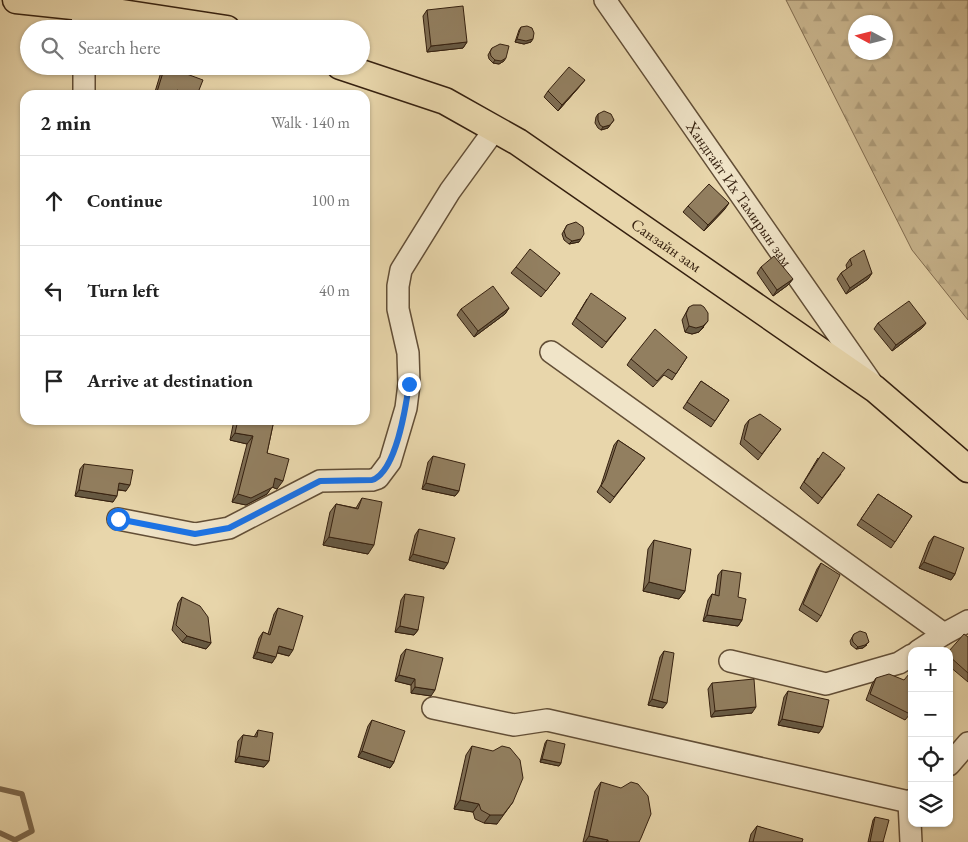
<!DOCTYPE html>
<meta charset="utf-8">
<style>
body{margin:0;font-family:"EB Garamond",serif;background:#f2f2f2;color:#222}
.controls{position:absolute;right:15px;bottom:15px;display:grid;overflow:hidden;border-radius:10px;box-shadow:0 1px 4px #0004}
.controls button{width:45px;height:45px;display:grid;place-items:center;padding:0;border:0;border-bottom:1px solid #e0e0e0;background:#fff;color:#222;font:25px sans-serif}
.compass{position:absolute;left:848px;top:15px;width:45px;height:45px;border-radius:50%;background:#fff;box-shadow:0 1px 4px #0004;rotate:277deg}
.stop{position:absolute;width:15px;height:15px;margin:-11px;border:4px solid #1a73e8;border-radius:50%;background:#fff}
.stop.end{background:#1a73e8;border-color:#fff;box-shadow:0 1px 5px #0008}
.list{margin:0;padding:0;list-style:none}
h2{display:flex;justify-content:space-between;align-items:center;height:65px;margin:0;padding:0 20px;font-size:21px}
h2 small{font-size:16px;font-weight:400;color:#767676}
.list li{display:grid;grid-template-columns:32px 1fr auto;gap:15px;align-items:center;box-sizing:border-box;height:90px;padding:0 20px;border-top:1px solid #e0e0e0}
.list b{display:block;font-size:19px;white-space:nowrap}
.list em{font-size:16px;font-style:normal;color:#767676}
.icon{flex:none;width:28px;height:28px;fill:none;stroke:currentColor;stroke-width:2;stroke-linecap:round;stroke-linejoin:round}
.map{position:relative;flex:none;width:968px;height:842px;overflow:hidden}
.search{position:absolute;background:#fff;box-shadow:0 1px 4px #0004;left:20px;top:20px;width:350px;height:55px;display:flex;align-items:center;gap:12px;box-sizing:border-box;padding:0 18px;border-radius:28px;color:#767676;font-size:19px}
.panel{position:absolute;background:#fff;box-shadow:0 1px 4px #0004;left:20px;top:90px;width:350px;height:335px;border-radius:15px}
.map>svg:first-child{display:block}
.forest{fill:url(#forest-firs);stroke:#806c50;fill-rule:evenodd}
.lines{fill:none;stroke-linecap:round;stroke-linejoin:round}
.stream{stroke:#7c684d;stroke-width:5.5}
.minor-casing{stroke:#624e36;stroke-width:24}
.major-casing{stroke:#35200f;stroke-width:29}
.minor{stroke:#f0e4c8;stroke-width:21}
.major{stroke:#e8d6ab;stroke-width:26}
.wall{fill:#7e6d53;stroke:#35200f}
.shaded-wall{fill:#665943;stroke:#35200f}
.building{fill:#927f60;stroke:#35200f}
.route{stroke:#1a73e8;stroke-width:6}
.labels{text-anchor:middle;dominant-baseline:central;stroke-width:4;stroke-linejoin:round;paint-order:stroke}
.street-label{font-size:16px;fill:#35200f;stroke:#f0e4c8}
</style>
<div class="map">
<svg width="968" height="842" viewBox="0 0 968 842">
<defs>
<pattern id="forest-firs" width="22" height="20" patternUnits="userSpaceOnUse" patternTransform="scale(1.25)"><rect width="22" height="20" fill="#cab790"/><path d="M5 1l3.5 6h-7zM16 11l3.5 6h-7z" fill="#ae9d7b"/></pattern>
</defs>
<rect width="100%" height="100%" fill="#e8d6ab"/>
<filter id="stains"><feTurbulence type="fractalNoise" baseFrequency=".004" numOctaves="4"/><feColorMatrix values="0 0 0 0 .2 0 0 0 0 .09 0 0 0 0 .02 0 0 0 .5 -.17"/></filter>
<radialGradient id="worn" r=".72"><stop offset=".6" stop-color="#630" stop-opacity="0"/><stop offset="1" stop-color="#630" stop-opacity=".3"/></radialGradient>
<path class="forest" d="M786 0H968V320L912 250ZM856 22H886V52H856Z"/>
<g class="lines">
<path class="stream" d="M0 789 22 794 32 831 15 840 0 833"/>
<defs>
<g id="minor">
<path id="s1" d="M605 0 871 382"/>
<path d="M82 7 83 29"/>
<path d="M84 66V95"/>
<path d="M551 352 944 634"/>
<path d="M118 519 195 534 229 528 320 481 372 480 378 478 390 462 406 408 409 384 408 353 398 309V286L401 270 450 191 495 129"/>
<path d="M918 651 944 634 968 621"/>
<path d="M730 661 826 684 899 663 912 655"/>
<path d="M433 708 514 725 547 720 909 802"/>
<path d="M949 765 968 743"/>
<path d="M911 842 909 802 912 800"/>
</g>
<g id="major">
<path d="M16 0 82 7 227 29"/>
<path id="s2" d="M340 66 445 101 518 142 875 389 968 469"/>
</g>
</defs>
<use href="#minor" class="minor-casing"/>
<use href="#major" class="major-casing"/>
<use href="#minor" class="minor"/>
<use href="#major" class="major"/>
</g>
<g class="wall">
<path d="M427 10 467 42 463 48 427 52 423 16Z"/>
<path d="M521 27 531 42 524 44 515 42 519 30Z"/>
<path d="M492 48 504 61 499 64 493 63 489 59 488 55Z"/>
<path d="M165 66 197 95H154L161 72Z"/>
<path d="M580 86 558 111 544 97 548 91Z"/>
<path d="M598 114 614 120 608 128 601 130 598 128 595 123 596 117Z"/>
<path d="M688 206 725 209 704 231 683 212Z"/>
<path d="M567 225 579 242 569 244 564 240 562 234Z"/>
<path d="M850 259 872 273 868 279 846 294 837 279 841 273 847 269 846 265Z"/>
<path d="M516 267 560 273 541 297 511 273Z"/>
<path d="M761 267 793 279 788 285 773 296 757 273Z"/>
<path d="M587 299 626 318 602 348 572 324Z"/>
<path d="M689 307 704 327 699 332 692 334 685 332 682 320Z"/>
<path d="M509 308 505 314 474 337 457 315 461 309Z"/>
<path d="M878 323H926L922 328 892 351 874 329Z"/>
<path d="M687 357 672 380 664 375 653 387 627 365 631 359Z"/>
<path d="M701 381 729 400 711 427 683 408Z"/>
<path d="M234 420H274L267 453 277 489 272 487 267 494 246 505 232 502 247 444 230 440Z"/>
<path d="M749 420 781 429 758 460 740 444 745 425Z"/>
<path d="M618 440 645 458 610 503 597 492 601 485 614 445Z"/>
<path d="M433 456 459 491 455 496 422 489 428 462Z"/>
<path d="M818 458 841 474 818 504 800 488Z"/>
<path d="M84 464 126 491 118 490 113 502 75 496 80 469Z"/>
<path d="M878 494 912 516 891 548 857 525Z"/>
<path d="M362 498 368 554 323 545 330 512 336 504 356 508Z"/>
<path d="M419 529 444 569 409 560 415 535Z"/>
<path d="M934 536 955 574 951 580 919 568 929 542Z"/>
<path d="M654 540 685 591 679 599 643 591 648 549Z"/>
<path d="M821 563V616L817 622 799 610 817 569Z"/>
<path d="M722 570 742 620 738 626 703 621 708 600 712 594 715 595 718 575Z"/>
<path d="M405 594 418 630 414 635 395 632 401 600Z"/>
<path d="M182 597 211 643 206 649 182 642 172 630 178 603Z"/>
<path d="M278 608 289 656 277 653 272 663 253 658 259 638 263 632 268 634 274 614Z"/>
<path d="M854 634 867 645 863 648 856 649 851 645 850 641Z"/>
<path d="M968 637V682L949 666V651Z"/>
<path d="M406 649 431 696 411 693V685L395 681 401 655Z"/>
<path d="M664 651 663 708 648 705 660 657Z"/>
<path d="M876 678 910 714 905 720 866 700 872 684Z"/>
<path d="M712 683 752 713 711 717 708 689Z"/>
<path d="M788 691 819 733 778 725 784 697Z"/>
<path d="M372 720 394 762 390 768 358 757 368 726Z"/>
<path d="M258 730 269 761 264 767 235 762 238 741 243 735 254 737Z"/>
<path d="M547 740 561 763 559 766 540 762 545 743Z"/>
<path d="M472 746 497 824 484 823 475 819 473 812 454 809 466 755Z"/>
<path d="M601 782 639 842H583L595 791Z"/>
<path d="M875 817 883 842H868L873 820Z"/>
<path d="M757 826 802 842H749L751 834Z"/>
</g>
<g class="shaded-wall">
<path d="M517 39H533L531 42 524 44 515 42Z"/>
<path d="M467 42 463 48 427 52 431 46Z"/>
<path d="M506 58 504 61 499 64 493 63 495 60Z"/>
<path d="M585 80 580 86 558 111 562 105Z"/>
<path d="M177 90 189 95H174Z"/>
<path d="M610 125 608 128 601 130 603 127Z"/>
<path d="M729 203 725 209 704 231 708 225Z"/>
<path d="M581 239 579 242 569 244 572 241Z"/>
<path d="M872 273 868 279 846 294 850 288Z"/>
<path d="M793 279 788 285 773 296 777 290Z"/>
<path d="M509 308 505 314 474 337 478 331Z"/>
<path d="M708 321 699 332 692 334 685 332 689 326Z"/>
<path d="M926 323 922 328 892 351 896 345Z"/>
<path d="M235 433 253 436 247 444 230 440Z"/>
<path d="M275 478 283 481 277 489 272 487 267 494 246 505 232 502 238 494Z"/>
<path d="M119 483 130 485 126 491 115 489Z"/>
<path d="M426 483 459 491 455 496 422 489Z"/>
<path d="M79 490 117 496 113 502 75 496Z"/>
<path d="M329 537 374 545 368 554 323 545Z"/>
<path d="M413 554 448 563 444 569 409 560Z"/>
<path d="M924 562 955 574 951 580 919 568Z"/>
<path d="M649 582 685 591 679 599 643 591Z"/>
<path d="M707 615 742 620 738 626 703 621Z"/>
<path d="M400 626 418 630 414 635 395 632Z"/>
<path d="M187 636 211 643 206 649 182 642Z"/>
<path d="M869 642 863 648 856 649 858 647Z"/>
<path d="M279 646 293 650 289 656 275 652Z"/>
<path d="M257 652 276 657 272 663 253 658Z"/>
<path d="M399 675 415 679 411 685 395 681Z"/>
<path d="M415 687 435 690 431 696 411 693Z"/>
<path d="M652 699 667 703 663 708 648 705Z"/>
<path d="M756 707 752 713 711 717 715 711Z"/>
<path d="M782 719 823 727 819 733 778 725Z"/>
<path d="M362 751 394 762 390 768 358 757Z"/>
<path d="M239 756 269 761 264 767 235 762Z"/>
<path d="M542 759 561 763 559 766 540 762Z"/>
<path d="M460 800 479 804 473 812 454 809Z"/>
<path d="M513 802 497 824 484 823 490 815Z"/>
<path d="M589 836 608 840 606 842H585Z"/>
</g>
<g class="building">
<path d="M463 6 467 42 431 46 427 10Z"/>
<path d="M527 26 532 28 534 33 533 39 526 41 517 39 521 27Z"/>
<path d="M500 44 509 46 506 58 501 61 495 60 491 56 490 52 492 48Z"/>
<path d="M165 66 203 80 197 95H189L177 90 176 95H156Z"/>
<path d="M569 67 585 80 562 105 548 91Z"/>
<path d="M604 111 611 114 614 120 610 125 603 127 600 125 598 120V114Z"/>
<path d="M709 184 729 203 708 225 688 206Z"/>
<path d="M576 222 583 227 584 234 581 239 572 241 566 237 564 231 567 225Z"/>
<path d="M530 249 560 273 546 291 516 267Z"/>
<path d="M864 250 872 273 850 288 841 273 852 265 850 259Z"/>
<path d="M774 256 793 279 777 290 761 267Z"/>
<path d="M493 286 509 308 478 331 461 309Z"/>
<path d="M591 293 626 318 606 342 576 318Z"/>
<path d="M909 301 926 323 896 345 878 323Z"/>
<path d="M693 305H701L704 307 708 313V321L703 326 696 328 689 326 686 314 689 307Z"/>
<path d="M655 329 687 357 676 374 668 369 657 381 631 359Z"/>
<path d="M701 381 729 400 715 421 687 402Z"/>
<path d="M760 414 781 429 762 454 744 439 749 420Z"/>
<path d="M238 420H274L267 453 289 459 283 481 275 478 273 487 251 498 238 494 253 436 235 433Z"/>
<path d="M618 440 645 458 614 497 601 486 605 479Z"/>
<path d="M823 452 845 468 822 498 804 482Z"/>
<path d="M433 456 465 464 459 491 426 483Z"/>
<path d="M84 464 133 470 130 485 119 483 117 496 79 490Z"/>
<path d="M878 494 912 516 895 542 861 519Z"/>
<path d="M362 498 382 502 374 545 329 537 336 504 358 509Z"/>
<path d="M419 529 455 538 448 563 413 554Z"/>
<path d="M934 536 964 548 955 574 924 562Z"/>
<path d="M654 540 691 549 685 591 649 582Z"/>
<path d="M821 563 840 575 821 616 803 604Z"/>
<path d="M722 570 741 573 738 597 746 599 742 620 707 615 712 594 719 596Z"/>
<path d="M405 594 424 597 418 630 400 626Z"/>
<path d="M182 597 200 606 208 617 211 643 187 636 176 625Z"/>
<path d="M278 608 303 616 293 650 279 646 276 657 257 652 263 632 270 635Z"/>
<path d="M860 631 866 633 869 642 865 645 858 647 853 642 852 638 854 634Z"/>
<path d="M964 634 968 637V673L949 656V651Z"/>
<path d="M406 649 443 658 435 690 415 687V679L399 675Z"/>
<path d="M664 651 674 653 667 703 652 699Z"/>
<path d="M889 674 904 680 909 674 912 675V710L910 714 870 694 876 678Z"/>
<path d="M754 679 756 707 715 711 712 683Z"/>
<path d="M788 691 829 700 823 727 782 719Z"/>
<path d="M372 720 405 731 394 762 362 751Z"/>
<path d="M258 730 273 733 269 761 239 756 243 735 257 737Z"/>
<path d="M547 740 565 744 561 763 542 759Z"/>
<path d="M472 746 493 751 502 746 510 748 520 760 523 778 513 802 503 815H490L481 810 479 804 460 800Z"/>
<path d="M601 782 621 788 631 782 638 784 648 796 651 814 641 838 639 842H608V840L589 836Z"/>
<path d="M875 817 889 820 883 842H870Z"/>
<path d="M757 826 803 839 802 842H753Z"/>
</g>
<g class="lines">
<path class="route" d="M118 519 195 534 229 528 320 481 372 480C396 472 406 406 409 384"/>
</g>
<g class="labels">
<g class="street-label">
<text stroke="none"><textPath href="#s1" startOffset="236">Хандгайт Их Тамирын зам</textPath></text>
<text stroke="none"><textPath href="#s2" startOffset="375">Санзайн зам</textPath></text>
</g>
</g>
<rect width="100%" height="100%" filter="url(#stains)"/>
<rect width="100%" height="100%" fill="url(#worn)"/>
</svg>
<div class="controls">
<button>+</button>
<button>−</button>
<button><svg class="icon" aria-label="locate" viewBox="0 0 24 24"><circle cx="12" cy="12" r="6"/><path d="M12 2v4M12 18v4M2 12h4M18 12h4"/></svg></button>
<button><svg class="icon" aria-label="layers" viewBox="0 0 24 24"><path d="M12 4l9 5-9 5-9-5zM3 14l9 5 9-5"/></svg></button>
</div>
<svg class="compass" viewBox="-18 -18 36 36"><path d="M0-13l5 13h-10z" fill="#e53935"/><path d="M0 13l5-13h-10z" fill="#767676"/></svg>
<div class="stop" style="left:118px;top:519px"></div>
<div class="stop end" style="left:409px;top:384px"></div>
<div class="search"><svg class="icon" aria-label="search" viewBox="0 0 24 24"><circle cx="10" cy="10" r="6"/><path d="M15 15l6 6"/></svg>Search here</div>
<section class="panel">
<h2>2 min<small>Walk · 140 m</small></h2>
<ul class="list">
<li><svg class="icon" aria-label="ahead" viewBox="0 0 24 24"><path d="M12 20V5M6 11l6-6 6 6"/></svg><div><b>Continue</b></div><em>100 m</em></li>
<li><svg class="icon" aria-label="left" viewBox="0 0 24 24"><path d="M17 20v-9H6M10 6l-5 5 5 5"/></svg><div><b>Turn left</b></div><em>40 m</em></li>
<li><svg class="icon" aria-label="arrive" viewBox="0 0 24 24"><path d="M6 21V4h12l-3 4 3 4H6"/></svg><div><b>Arrive at destination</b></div></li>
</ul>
</section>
</div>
